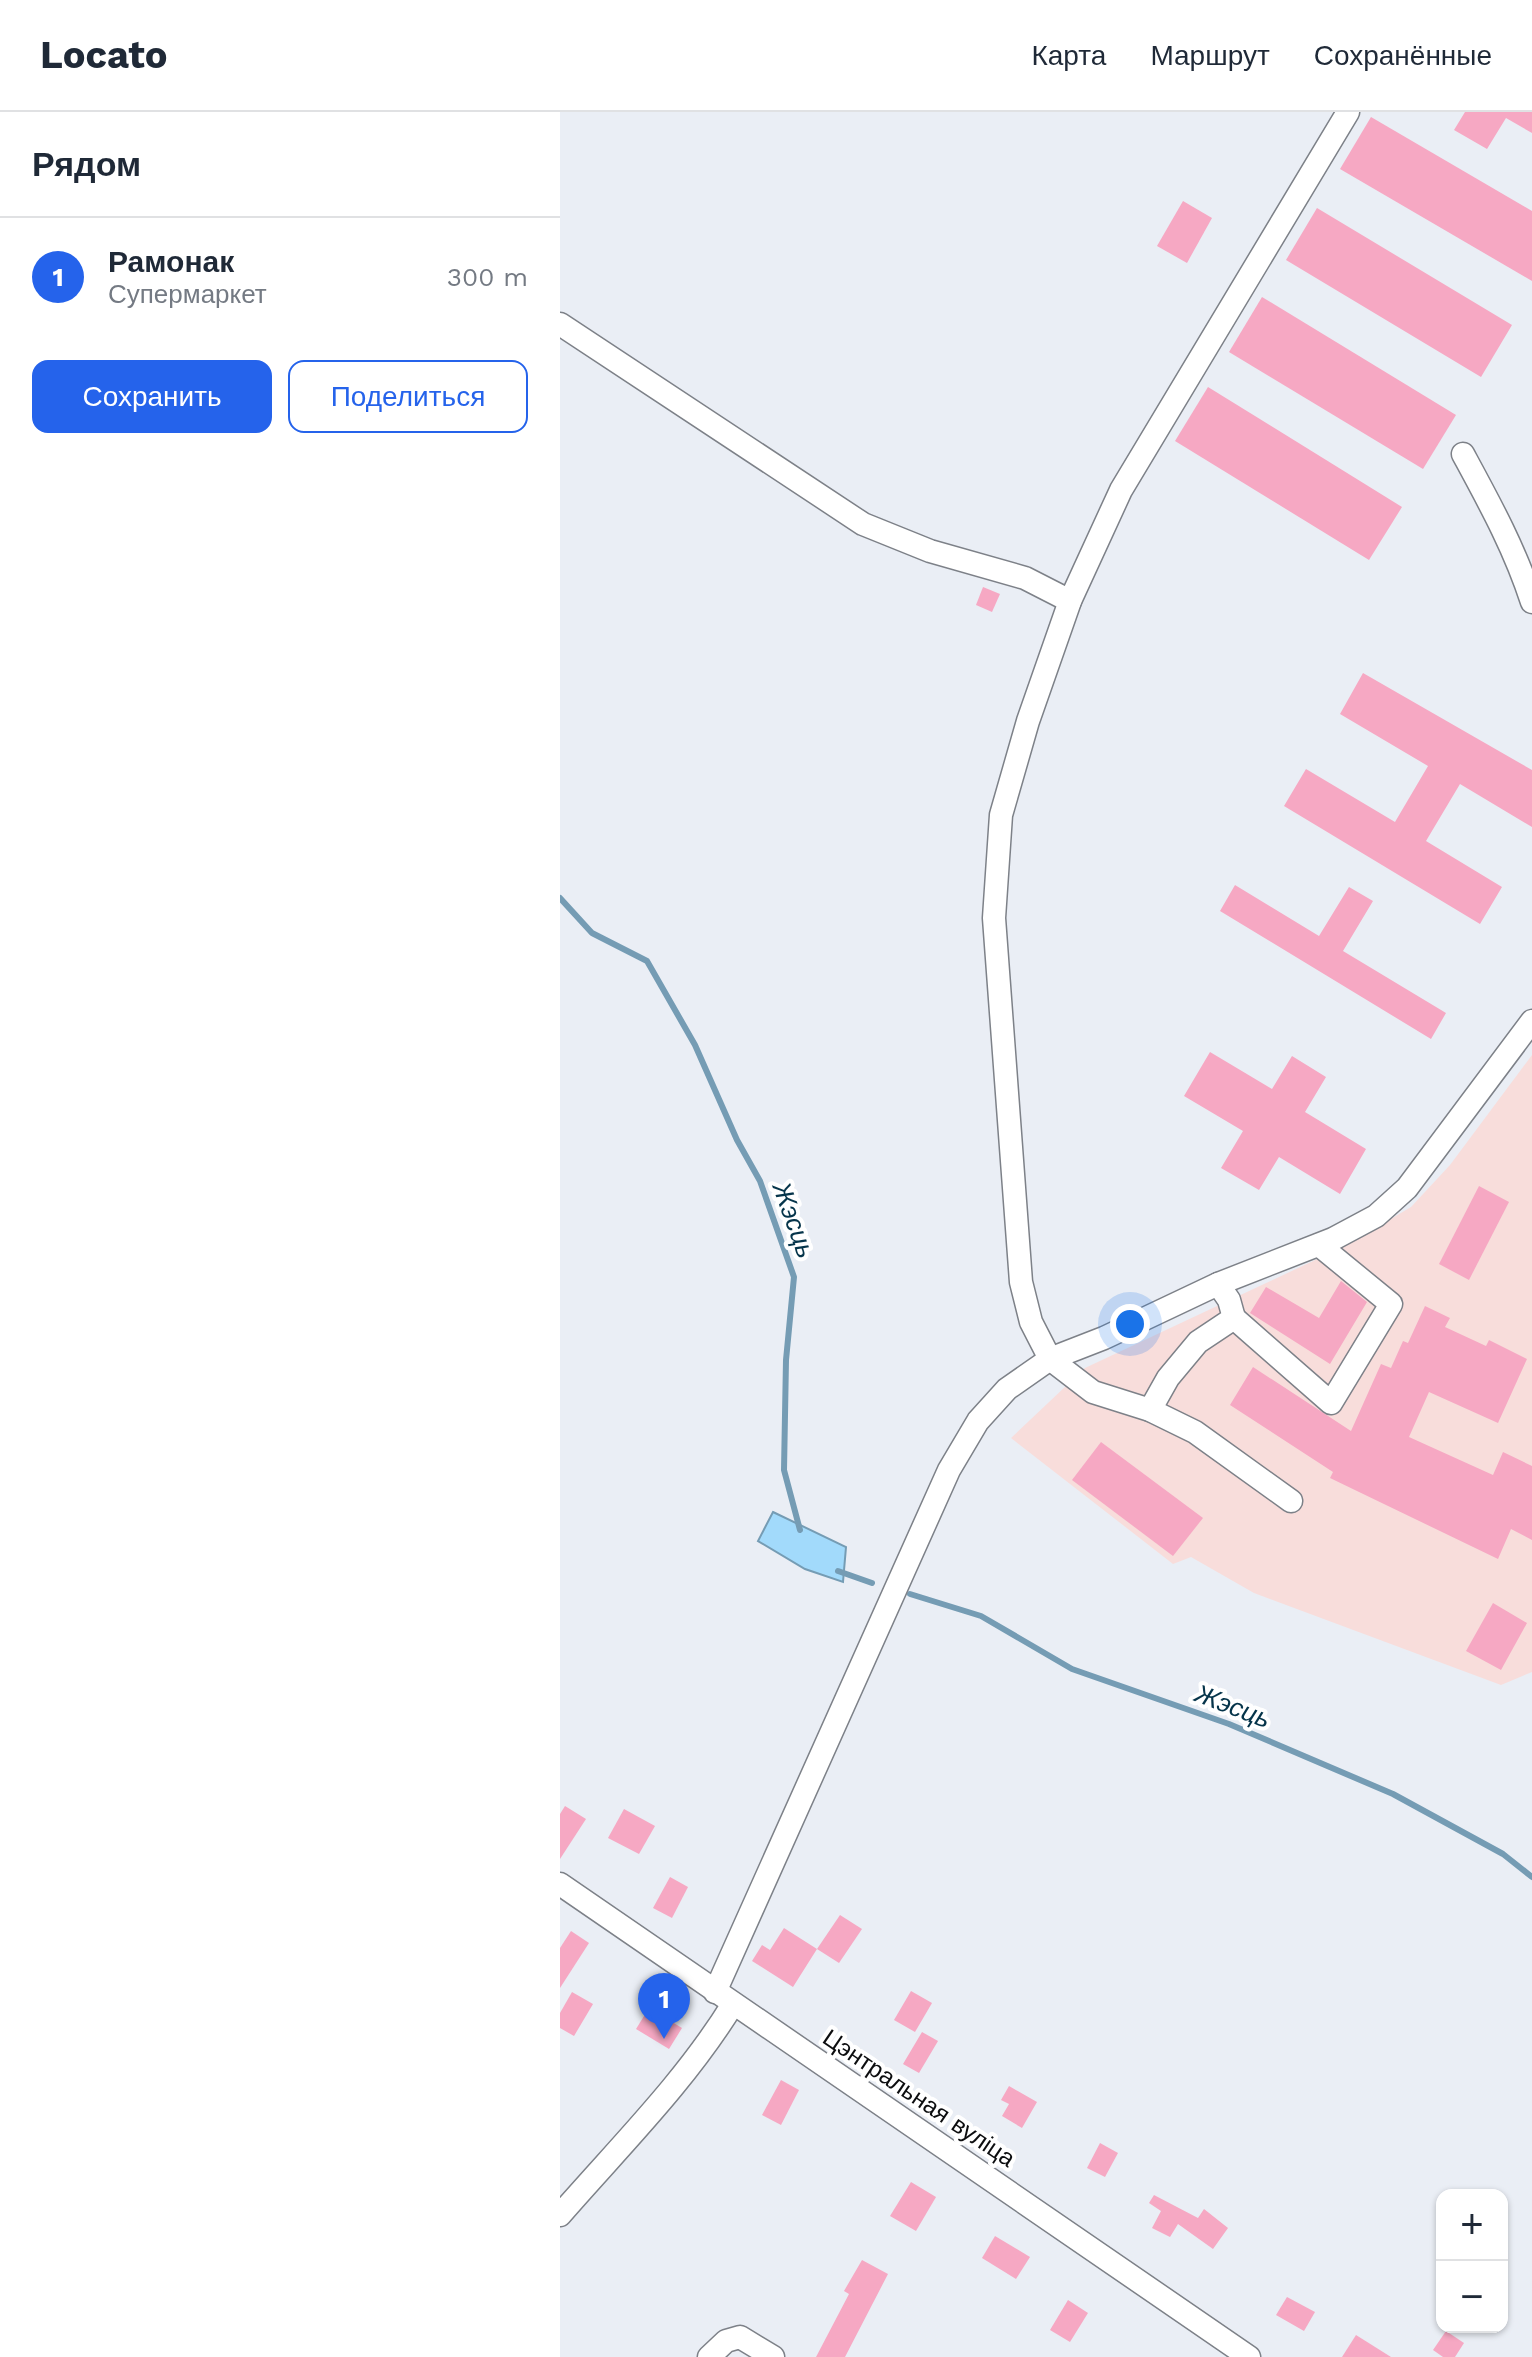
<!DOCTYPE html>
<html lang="ru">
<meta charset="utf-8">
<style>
body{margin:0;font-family:"Work Sans",sans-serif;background:#f2f2f3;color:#1f2937}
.controls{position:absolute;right:24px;bottom:24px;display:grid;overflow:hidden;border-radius:16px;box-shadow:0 2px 6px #0004}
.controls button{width:72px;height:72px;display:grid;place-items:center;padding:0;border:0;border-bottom:2px solid #e0e1e3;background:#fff;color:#1f2937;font:40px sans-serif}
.you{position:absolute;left:570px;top:1212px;width:28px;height:28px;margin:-20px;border:6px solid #fff;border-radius:50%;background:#1a73e8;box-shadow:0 0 0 12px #1a73e833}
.badge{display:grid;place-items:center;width:52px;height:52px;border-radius:50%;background:#2563eb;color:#fff;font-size:26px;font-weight:700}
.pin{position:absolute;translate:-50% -66px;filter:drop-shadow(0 2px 4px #0008)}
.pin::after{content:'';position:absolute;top:42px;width:28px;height:24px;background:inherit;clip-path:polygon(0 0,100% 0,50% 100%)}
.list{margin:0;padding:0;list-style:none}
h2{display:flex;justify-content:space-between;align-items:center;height:104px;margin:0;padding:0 32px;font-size:34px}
h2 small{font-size:26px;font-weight:400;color:#747a83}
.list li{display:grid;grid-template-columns:52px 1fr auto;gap:24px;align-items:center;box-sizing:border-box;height:120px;padding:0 32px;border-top:2px solid #e0e1e3}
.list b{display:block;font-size:30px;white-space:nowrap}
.list p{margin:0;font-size:26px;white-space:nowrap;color:#747a83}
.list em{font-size:26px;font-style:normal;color:#747a83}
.actions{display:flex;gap:16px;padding:24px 32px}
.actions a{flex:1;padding:18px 0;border:2px solid #2563eb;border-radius:16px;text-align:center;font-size:28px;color:#2563eb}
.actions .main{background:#2563eb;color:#fff}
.map{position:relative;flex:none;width:972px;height:2245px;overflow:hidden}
header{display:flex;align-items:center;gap:48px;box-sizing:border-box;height:112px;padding:0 40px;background:#fff;border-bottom:2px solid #e0e1e3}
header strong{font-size:38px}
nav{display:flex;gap:44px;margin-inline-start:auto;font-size:28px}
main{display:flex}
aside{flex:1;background:#fff}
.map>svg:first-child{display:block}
.industrial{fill:#f8dddb}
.water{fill:#a2dafb;stroke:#759cb4;stroke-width:2}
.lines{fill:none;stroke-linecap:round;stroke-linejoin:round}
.stream{stroke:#759cb4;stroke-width:6}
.building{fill:#f6a8c3}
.minor-casing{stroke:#7d8188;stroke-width:25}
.minor{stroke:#fff;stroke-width:22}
.labels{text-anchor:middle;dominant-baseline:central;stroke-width:8;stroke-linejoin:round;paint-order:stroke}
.street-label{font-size:24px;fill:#0c0d0f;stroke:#fff}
.water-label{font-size:26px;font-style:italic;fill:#05344a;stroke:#fff}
</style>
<header>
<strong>Locato</strong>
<nav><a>Карта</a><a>Маршрут</a><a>Сохранённые</a></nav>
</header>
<main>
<aside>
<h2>Рядом<small></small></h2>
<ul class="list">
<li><span class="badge">1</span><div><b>Рамонак</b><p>Супермаркет</p></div><em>300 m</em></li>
</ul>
<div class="actions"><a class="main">Сохранить</a><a>Поделиться</a></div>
</aside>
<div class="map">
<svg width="972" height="2245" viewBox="0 0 972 2245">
<rect width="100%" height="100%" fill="#eaeef5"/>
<path class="industrial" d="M972 943V1560L941 1573 694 1481 631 1445 613 1452 451 1326 525 1256 785 1134 851 1095 890 1053Z"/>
<path class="water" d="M213 1400 286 1435 283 1470 245 1457 198 1429Z"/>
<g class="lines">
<g class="stream">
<path d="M0 786 32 821 87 849 135 933 177 1028 200 1069 234 1165 226 1248 224 1358 240 1418"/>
<path d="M278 1459 312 1471"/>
<path d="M350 1482 421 1504 512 1557 669 1612 833 1682 943 1742 972 1765"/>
</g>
</g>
<g class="building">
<path d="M905 0H972V21L946 6 927 37 894 18Z"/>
<path d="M811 5 972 99V169L780 57Z"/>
<path d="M623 89 652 106 627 151 597 134Z"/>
<path d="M757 96 952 213 921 265 726 148Z"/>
<path d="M702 185 896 303 863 357 669 240Z"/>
<path d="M648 275 842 395 809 448 615 329Z"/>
<path d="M423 475 440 482 432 500 416 493Z"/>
<path d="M803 561 972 658V715L900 672 866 729 942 775 920 812 724 694 746 657 835 710 868 654 780 602Z"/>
<path d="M675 773 759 824 789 775 813 789 783 839 886 901 871 927 660 799Z"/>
<path d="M650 940 712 977 732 944 766 965 745 1000 806 1037 780 1082 719 1045 699 1078 661 1056 683 1019 624 984Z"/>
<path d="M919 1074 949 1090 909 1168 879 1152Z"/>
<path d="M781 1169 807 1190 770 1252 690 1201 706 1175 759 1206Z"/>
<path d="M865 1194 890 1206 885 1215 926 1234 929 1228 967 1247 938 1311 869 1280 849 1325 933 1363 943 1340 972 1354V1428L951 1417 938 1447 770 1366 773 1360 670 1293 693 1255 791 1319 821 1252 831 1256 843 1229 848 1231Z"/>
<path d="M541 1330 643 1406 613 1444 512 1368Z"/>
<path d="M933 1491 967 1511 941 1558 906 1539Z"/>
<path d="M5 1694 26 1707 0 1747V1702Z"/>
<path d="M64 1697 95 1714 79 1742 48 1726Z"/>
<path d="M110 1765 128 1775 112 1806 93 1796Z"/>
<path d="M280 1803 302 1817 279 1851 257 1837Z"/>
<path d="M224 1816 257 1837 233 1875 192 1849 202 1833 210 1838Z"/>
<path d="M11 1819 29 1831 0 1876V1836Z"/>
<path d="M351 1879 372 1891 355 1920 334 1908Z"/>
<path d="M12 1880 33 1892 14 1924 0 1916V1901Z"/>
<path d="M89 1896 122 1916 109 1937 76 1917Z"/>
<path d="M362 1920 378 1929 359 1961 343 1952Z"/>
<path d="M221 1968 239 1978 221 2013 202 2003Z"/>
<path d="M449 1974 477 1990 462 2016 442 2004 449 1992 441 1988Z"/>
<path d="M540 2031 558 2041 545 2065 527 2056Z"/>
<path d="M351 2070 376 2085 356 2119 330 2104Z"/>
<path d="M594 2083 638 2106 644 2097 668 2116 653 2137 618 2112 610 2125 592 2116 601 2099 589 2091Z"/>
<path d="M435 2124 470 2145 456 2167 422 2146Z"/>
<path d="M302 2148 328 2162 285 2245H256L289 2182 284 2179Z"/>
<path d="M727 2185 755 2200 744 2219 716 2203Z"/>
<path d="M508 2188 528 2201 510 2230 490 2218Z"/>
<path d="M886 2219 904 2231 895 2245H883L873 2238Z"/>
<path d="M796 2223 831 2245H782Z"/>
</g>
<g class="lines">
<defs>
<g id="minor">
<path d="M0 212 303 412 370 439 465 466 510 489"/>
<path d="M903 342C929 390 955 437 972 490"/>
<path d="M674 1206 771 1291 831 1192 759 1133"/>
<path d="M590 1298 608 1266 638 1230 674 1206 669 1188 658 1172"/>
<path d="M731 1389 635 1320 590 1298 533 1280 490 1247 471 1210 461 1170 434 806 441 703 468 609 510 489 561 378 788 0"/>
<path d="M0 1772 689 2245"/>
<path d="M155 1880 389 1358 418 1309 447 1277 490 1247 544 1226 658 1172 773 1127 816 1104 847 1076 972 909"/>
<path d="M0 2103C60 2034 125 1970 173 1892"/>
<path d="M149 2245 166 2229 180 2225 213 2245"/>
</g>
</defs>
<use href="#minor" class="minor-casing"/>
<use href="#minor" class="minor"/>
</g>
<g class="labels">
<g class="street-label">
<text transform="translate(359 1986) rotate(34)">Цэнтральная вуліца</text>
</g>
<g class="water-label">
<text transform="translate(234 1108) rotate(70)">Жэсць</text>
<text transform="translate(673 1594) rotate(21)">Жэсць</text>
</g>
</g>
</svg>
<div class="controls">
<button>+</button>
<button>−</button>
</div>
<div class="you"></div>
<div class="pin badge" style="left:104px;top:1927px">1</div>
</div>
</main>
